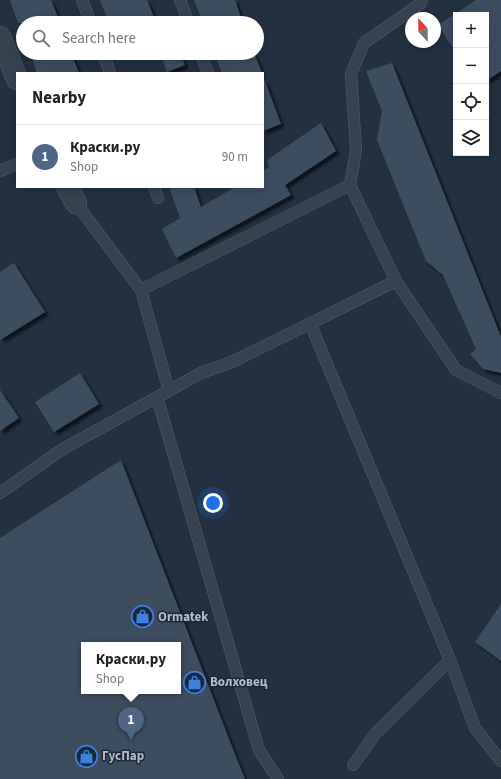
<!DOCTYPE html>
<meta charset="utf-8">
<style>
body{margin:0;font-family:"Source Sans 3",sans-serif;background:#f2f2f2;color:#222}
.controls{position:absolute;right:12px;top:12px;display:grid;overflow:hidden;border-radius:0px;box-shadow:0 2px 10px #0003}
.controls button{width:36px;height:36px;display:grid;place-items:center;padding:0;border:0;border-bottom:1px solid #e0e0e0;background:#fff;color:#222;font:20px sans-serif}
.compass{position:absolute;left:405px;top:12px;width:36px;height:36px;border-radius:50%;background:#fff;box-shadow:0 2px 10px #0003;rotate:338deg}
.you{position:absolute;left:213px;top:503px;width:14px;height:14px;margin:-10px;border:3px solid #fff;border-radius:50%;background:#1a73e8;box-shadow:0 0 0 6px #1a73e833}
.badge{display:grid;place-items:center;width:26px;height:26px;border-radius:50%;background:#4f6585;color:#fff;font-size:13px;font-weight:700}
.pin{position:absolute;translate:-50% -33px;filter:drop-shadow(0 1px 2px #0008)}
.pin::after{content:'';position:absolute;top:21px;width:14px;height:12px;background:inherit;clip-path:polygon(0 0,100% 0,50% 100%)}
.popup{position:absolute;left:81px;top:642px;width:100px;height:52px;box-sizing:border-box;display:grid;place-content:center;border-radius:0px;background:#fff;filter:drop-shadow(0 1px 3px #0005);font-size:13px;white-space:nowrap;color:#767676}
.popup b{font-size:15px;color:#222}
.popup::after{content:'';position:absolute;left:50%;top:100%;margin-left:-8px;border:8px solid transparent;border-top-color:#fff}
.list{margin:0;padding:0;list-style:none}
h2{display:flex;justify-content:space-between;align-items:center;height:52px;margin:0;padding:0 16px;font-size:17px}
h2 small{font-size:13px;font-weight:400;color:#767676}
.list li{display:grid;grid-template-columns:26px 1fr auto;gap:12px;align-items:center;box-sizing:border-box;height:64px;padding:0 16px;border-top:1px solid #e0e0e0}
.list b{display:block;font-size:15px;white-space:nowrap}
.list p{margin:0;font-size:13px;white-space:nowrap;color:#767676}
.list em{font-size:13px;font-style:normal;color:#767676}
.icon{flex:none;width:22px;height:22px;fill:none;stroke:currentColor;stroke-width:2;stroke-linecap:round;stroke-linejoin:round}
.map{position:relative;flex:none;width:501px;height:779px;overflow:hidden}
.search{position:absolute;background:#fff;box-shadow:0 2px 10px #0003;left:16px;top:16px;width:248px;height:44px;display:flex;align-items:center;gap:10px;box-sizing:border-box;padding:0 14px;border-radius:22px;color:#767676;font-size:15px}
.panel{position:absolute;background:#fff;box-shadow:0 2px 10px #0003;left:16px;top:72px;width:248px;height:116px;border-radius:0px}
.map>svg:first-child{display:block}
.building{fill:#3e4e61;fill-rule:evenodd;filter:url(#shadow)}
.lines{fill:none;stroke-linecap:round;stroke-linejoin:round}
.service-casing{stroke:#55606f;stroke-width:12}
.minor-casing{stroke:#55606f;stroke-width:22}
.service{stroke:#374251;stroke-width:11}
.minor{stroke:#374251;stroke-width:21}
.labels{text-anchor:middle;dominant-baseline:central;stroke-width:3;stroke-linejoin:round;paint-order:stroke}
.poi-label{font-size:13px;font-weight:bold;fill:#b3bdcc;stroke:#1c2736;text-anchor:start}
</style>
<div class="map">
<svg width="501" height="779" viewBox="0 0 501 779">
<defs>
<filter id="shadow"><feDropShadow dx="3.5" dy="3.5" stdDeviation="1" flood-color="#0009"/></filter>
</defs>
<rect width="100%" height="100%" fill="#223041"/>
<g class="building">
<path d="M10 0H51L60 23H18Z"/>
<path d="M100 0H147L156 23H109Z"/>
<path d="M194 0H235L243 23H203Z"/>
<path d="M476 0H501V71L486 81V15H456V53L438 25Z"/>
<path d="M30 53H71L79 73H37Z"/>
<path d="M160 53H180L185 65 167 72Z"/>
<path d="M214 53H254L262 73H222Z"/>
<path d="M392 63 501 337V373L483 369 470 354 476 349 443 275 426 261 377 140 382 111 366 71Z"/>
<path d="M263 81H265L281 124 263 131Z"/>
<path d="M321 123 336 151 285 185 291 195 176 258 162 229 180 218 169 187H194L201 207 235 187H263V171L269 167 267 160Z"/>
<path d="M14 263 45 312 0 340V272Z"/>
<path d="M80 373 99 404 54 432 35 402Z"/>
<path d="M0 390 19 418 0 431Z"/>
<path d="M121 460 236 757 245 779H0V538ZM84 645H178V691H84Z"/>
<path d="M501 604V661L475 642Z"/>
</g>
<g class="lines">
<defs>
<g id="service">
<path d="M82 0 91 23"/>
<path d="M180 0 189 23"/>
<path d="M422 0 420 4 364 43 351 74 356 150 350 185 396 281 456 370 501 393"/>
<path d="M103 53 110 73"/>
<path d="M200 53 208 73"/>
<path d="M0 171 17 164"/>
<path d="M154 187 158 198"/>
<path d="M76 203 141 290 169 391"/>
<path d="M141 290 350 185"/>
<path d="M310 323 450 660 376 733 353 765"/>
<path d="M157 397 259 750 278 779"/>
<path d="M0 493 61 450 201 373 232 362 396 281"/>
<path d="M450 660 475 728 501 761"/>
</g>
<g id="minor">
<path d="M0 37 17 79"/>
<path d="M67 187 76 203"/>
</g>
</defs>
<use href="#service" class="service-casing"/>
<use href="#minor" class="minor-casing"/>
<use href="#service" class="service"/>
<use href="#minor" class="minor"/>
</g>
<defs>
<symbol id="shop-ring" viewBox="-11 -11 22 22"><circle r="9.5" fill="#1c2736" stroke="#3f7fe0" stroke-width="1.5"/><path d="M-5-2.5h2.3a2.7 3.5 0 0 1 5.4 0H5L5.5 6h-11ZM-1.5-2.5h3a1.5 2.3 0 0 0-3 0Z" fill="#3f7fe0"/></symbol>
</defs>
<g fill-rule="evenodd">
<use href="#shop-ring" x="130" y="604" width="25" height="25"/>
<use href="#shop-ring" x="182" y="670" width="25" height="25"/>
<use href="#shop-ring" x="74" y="744" width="25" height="25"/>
</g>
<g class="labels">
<g class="poi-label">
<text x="158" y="617">Ormatek</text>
<text x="210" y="682">Волховец</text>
<text x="102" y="756">ГусПар</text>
</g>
</g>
</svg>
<div class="controls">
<button>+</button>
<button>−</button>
<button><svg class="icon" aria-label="locate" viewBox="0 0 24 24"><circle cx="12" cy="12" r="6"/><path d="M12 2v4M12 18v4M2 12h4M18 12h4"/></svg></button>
<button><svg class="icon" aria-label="layers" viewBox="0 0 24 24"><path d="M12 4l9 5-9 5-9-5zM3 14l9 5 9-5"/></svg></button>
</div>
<svg class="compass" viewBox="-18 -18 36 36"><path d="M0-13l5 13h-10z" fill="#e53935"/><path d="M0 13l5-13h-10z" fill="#767676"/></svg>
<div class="you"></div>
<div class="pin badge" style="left:131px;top:740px">1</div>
<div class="popup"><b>Краски.ру</b>Shop</div>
<div class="search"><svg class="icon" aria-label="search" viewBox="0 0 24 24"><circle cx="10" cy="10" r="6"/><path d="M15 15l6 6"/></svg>Search here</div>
<section class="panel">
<h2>Nearby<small></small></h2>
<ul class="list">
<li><span class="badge">1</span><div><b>Краски.ру</b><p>Shop</p></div><em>90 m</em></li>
</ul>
</section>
</div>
